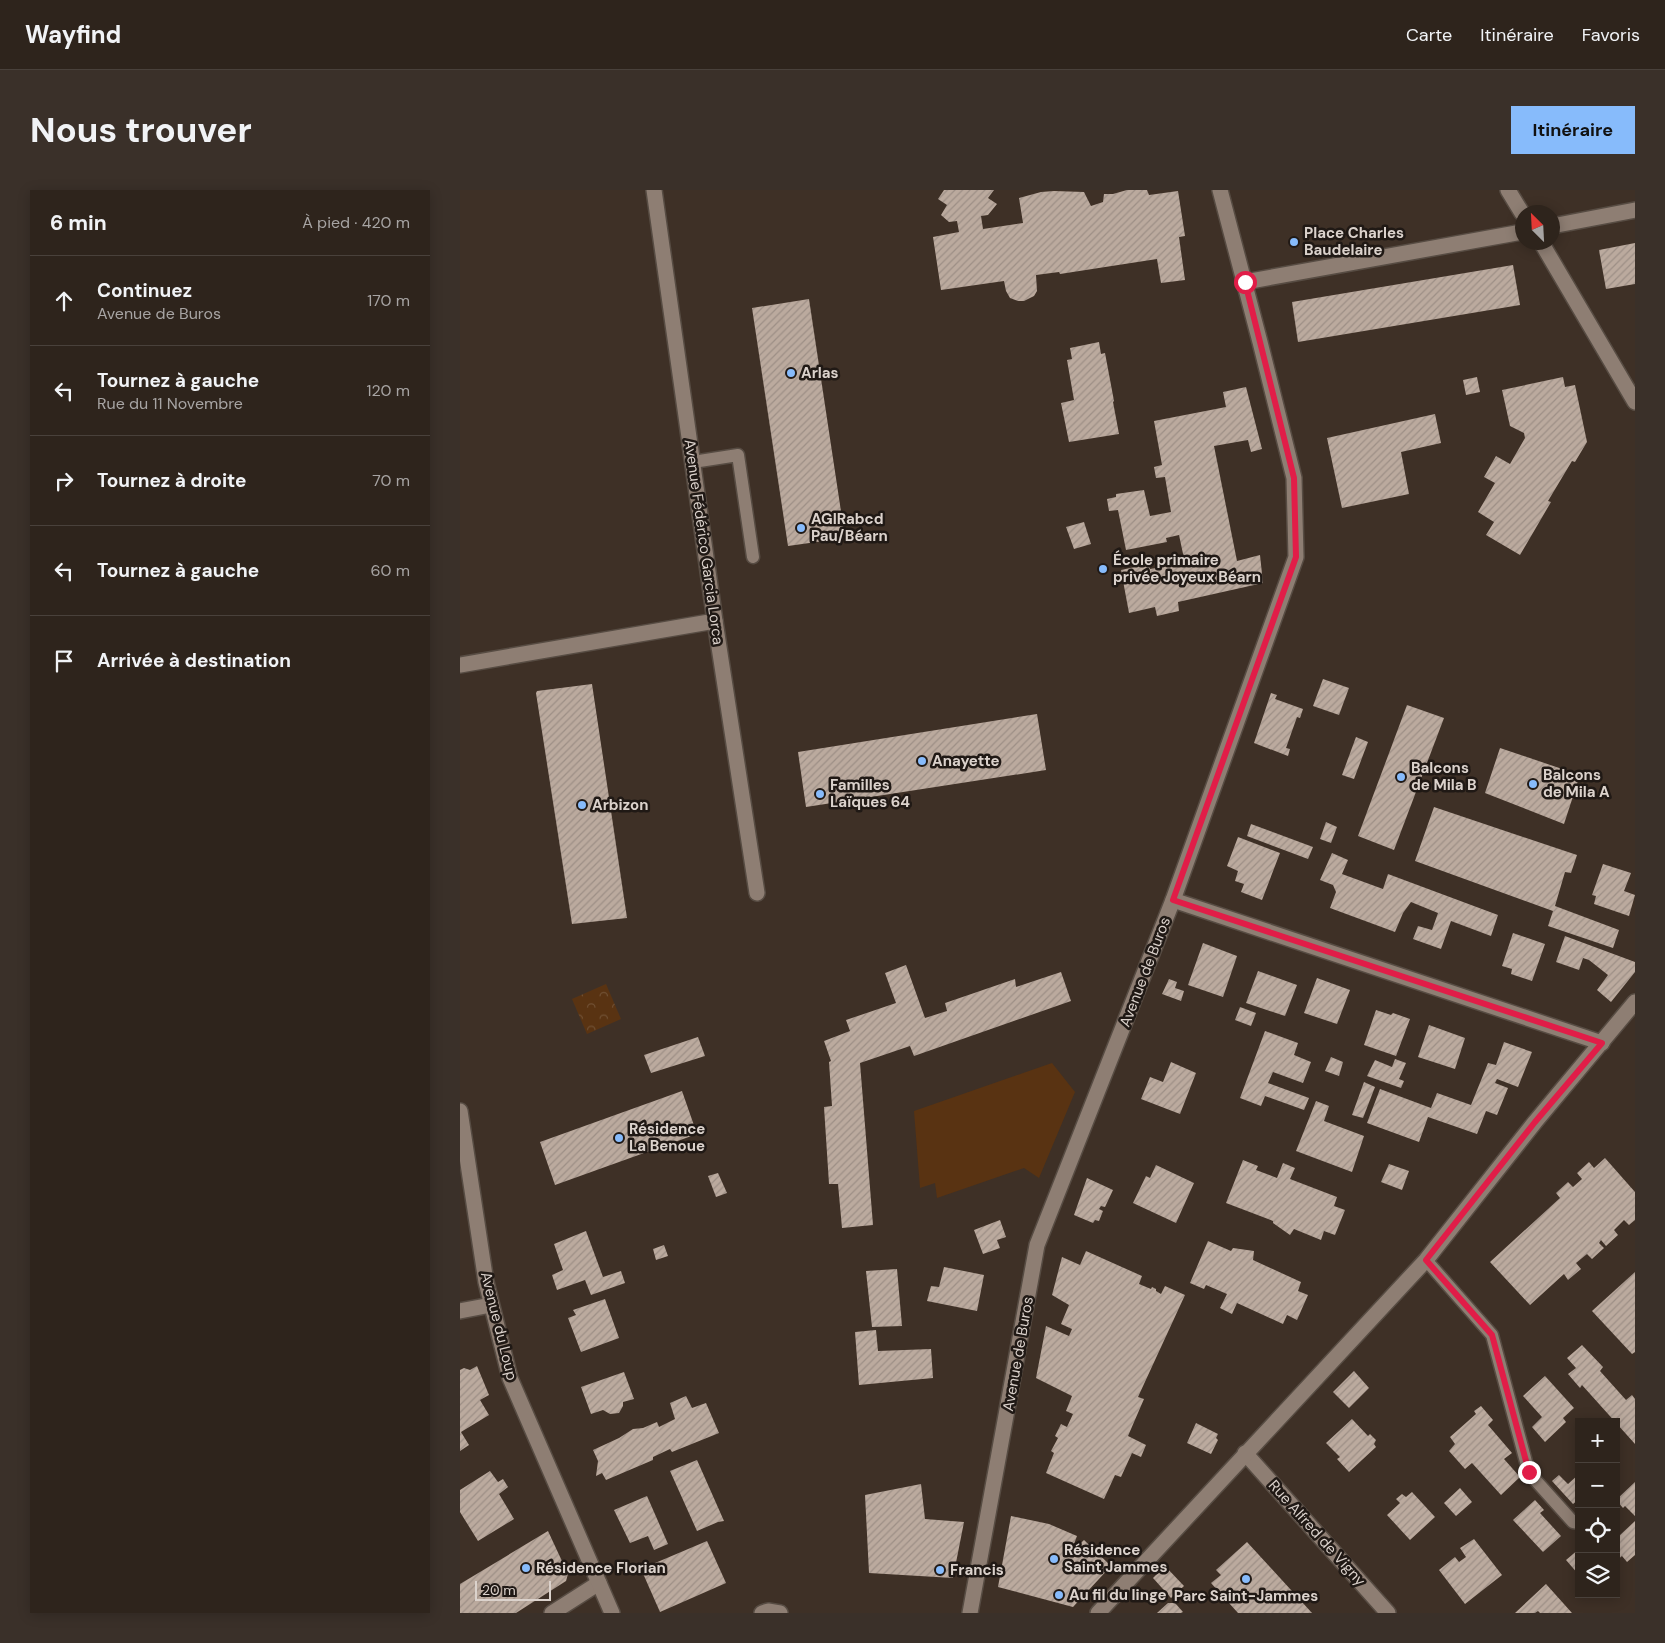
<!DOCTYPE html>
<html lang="fr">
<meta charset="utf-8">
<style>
body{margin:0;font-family:"DM Sans",sans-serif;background:#3a3029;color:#f1f3f6}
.controls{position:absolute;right:15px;bottom:15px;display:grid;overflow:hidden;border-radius:0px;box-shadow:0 2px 12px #0003}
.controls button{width:45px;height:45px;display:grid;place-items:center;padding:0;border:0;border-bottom:1px solid #49413b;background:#2e241c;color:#f1f3f6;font:25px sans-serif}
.compass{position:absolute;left:1055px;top:15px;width:45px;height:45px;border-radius:50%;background:#2e241c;box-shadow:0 2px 12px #0003;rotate:336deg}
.scale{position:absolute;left:15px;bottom:12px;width:76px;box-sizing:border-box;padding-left:5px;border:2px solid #dbd2cc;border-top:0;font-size:14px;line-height:18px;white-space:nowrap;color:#dbd2cc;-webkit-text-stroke:4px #201915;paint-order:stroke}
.stop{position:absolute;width:15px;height:15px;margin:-11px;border:4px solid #e11d48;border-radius:50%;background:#fff}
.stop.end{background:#e11d48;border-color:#fff;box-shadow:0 1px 5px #0008}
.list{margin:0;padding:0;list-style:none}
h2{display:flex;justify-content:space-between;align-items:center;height:65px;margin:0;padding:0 20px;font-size:21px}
h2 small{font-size:16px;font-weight:400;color:#a7a4a3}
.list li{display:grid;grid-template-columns:32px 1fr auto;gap:15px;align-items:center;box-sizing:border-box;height:90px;padding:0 20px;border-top:1px solid #49413b}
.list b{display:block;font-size:19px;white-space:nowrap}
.list p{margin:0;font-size:16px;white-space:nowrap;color:#a7a4a3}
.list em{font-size:16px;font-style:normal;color:#a7a4a3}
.icon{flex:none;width:28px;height:28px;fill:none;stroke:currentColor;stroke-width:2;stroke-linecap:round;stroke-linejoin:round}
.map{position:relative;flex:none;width:1175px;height:1423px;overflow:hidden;border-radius:0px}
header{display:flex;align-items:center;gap:30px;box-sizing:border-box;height:70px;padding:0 25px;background:#2e241c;border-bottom:1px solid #49413b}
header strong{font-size:24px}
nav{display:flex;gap:28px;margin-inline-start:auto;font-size:18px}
.intro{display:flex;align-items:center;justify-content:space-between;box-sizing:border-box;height:120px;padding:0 30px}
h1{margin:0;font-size:35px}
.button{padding:12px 22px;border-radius:0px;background:#87bbfb;color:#111;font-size:18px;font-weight:700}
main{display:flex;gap:30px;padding:0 30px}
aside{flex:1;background:#2e241c;border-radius:0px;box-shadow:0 2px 12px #0003}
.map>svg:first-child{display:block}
.grass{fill:#593312}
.park{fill:url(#park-crowns)}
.building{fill:url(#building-hatch)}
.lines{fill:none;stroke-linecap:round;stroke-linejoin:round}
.service-casing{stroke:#574c43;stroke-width:15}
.minor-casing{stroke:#574c43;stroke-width:18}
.tertiary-casing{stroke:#574c43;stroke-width:18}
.service{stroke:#8e7e73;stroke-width:12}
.minor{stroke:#8e7e73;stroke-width:15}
.tertiary{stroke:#8e7e73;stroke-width:15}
.route{stroke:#e11d48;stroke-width:6}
.poi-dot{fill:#87bbfb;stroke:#201915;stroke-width:2}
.labels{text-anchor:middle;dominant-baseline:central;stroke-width:5;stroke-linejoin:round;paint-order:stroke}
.poi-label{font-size:15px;font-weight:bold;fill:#dbd2cc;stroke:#201915;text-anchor:start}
.street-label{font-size:15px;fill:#dbd2cc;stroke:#201915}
</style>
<header>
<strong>Wayfind</strong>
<nav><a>Carte</a><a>Itinéraire</a><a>Favoris</a></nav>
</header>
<div class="intro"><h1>Nous trouver</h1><a class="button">Itinéraire</a></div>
<main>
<aside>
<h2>6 min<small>À pied · 420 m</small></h2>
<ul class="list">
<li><svg class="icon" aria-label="ahead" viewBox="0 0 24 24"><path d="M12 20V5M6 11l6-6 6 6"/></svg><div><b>Continuez</b><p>Avenue de Buros</p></div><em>170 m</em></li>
<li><svg class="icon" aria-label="left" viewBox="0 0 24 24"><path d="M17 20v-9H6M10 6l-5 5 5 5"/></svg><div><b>Tournez à gauche</b><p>Rue du 11 Novembre</p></div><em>120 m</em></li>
<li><svg class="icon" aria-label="right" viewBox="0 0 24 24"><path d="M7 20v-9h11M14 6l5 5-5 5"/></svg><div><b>Tournez à droite</b></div><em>70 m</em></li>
<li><svg class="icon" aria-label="left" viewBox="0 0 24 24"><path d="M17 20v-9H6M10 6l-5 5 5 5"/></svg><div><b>Tournez à gauche</b></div><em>60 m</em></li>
<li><svg class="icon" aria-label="arrive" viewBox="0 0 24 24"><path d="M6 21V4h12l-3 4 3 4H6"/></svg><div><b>Arrivée à destination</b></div></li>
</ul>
</aside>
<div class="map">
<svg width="1175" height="1423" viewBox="0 0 1175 1423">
<defs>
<pattern id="park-crowns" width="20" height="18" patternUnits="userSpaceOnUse" patternTransform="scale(1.25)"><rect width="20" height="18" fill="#593312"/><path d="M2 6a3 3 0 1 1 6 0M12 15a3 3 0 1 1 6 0" fill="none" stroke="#705033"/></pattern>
<pattern id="building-hatch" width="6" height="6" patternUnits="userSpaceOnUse" patternTransform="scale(1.25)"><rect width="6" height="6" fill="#bbaa9e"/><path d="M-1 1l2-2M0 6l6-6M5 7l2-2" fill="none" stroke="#9d8f86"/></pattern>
</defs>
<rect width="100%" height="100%" fill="#3e3026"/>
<path class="grass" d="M592 873 615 902 579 988 564 978 477 1008 475 993 460 998 454 921Z"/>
<path class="park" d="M146 794 161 829 127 844 112 809Z"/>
<g class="building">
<path d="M484 0H534L528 8 537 14 528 25 521 26 523 39 563 33 559 8 581 2 594 1 624 2 631 16 643 12 644 4H653L667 0H687L689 5 718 1 725 46 719 47 725 90 701 93 697 69 600 84 599 82 576 85 577 101 574 106 564 111H558L550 108 546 101 544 91 481 100 473 47 499 42 497 31 489 32 481 25 487 15 478 9Z"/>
<path d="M1175 53V94L1146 99 1139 60Z"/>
<path d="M1053 75 1060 115 838 152 832 112Z"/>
<path d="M349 109 385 348 328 356 292 118Z"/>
<path d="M639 152 641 164 645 163 654 211 653 212 659 244 609 252 601 213 614 210 607 170 612 169 610 158Z"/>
<path d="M1017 187 1020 202 1006 205 1003 190Z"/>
<path d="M1103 187 1105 197 1115 195 1127 252 1115 272 1112 271 1088 311 1091 312 1060 365 1026 345 1034 332 1018 322 1035 293 1024 287 1036 266 1050 274 1065 248 1064 243 1050 236 1042 200Z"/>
<path d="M786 197 802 259 791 262 788 250 754 256 777 371 800 365 803 393 718 412 719 421 697 426 695 417 669 423 661 380 689 374 690 379 725 373 719 345 706 348 707 352 666 360 658 320 649 321 647 309 656 307V304L684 300 690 326 711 322 705 287 696 288 694 277 702 275 694 231 766 217 763 202Z"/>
<path d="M975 224 981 253 941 262 949 304 882 318 867 248Z"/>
<path d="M624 332 631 354 614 359 606 337Z"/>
<path d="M863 489 889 498 879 525 853 516Z"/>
<path d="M132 494 167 728 112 734 76 503 77 501Z"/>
<path d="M811 503 817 505 815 509 843 519 840 528 837 527 826 558 830 559 828 566 794 553Z"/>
<path d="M947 515 984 528 934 660 898 646Z"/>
<path d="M577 524 586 580 346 617 338 562Z"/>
<path d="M896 547 908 552 894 589 882 585Z"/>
<path d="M1040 558 1120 585 1104 634 1025 603Z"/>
<path d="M974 617 1117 665 1111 683 1105 682 1095 716 1159 740 1153 758 1088 736 1093 721 955 671Z"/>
<path d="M866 632 877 637 871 653 860 649Z"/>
<path d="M791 634 853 657 848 669 787 646Z"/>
<path d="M778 647 820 663 802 710 781 702 784 694 775 691 778 681 767 676Z"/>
<path d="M872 663 888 670 882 684 923 699 928 684 1038 725 1031 746 991 731 981 759 953 749 958 736 972 740 978 723 951 712 943 723 935 742 870 718 876 702 873 695 860 690Z"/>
<path d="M1143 674 1171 683 1164 701 1175 705 1169 726 1134 714 1136 706 1132 705Z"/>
<path d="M1053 743 1085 754 1072 791 1051 784 1052 779 1042 776Z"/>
<path d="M1105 746 1175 772V782L1151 812 1137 800 1148 785 1129 770 1123 768 1119 780 1096 772Z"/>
<path d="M743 753 777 766 763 807 728 795Z"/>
<path d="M446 775 465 828 487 821 485 813 555 789 556 797 601 782 611 811 454 866 450 856 400 873 413 1035 382 1038 378 994H369L364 917 372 916 369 872 371 871 364 851 390 841 386 830 436 813 425 783Z"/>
<path d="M798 781 837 795 825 826 786 813Z"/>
<path d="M857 788 890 800 877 834 844 823Z"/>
<path d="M709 789 717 792 715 798 724 801 721 811 702 804Z"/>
<path d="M780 817 796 823 791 836 775 830Z"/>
<path d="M916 820 931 825 933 823 950 829 936 866 904 855Z"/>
<path d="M969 835 1005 848 995 879 958 867Z"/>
<path d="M805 841 838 853 834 865 851 872 843 893 813 882 808 893 849 908 844 920 805 906 801 916 780 908Z"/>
<path d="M238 847 245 866 191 883 184 865Z"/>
<path d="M1044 852 1072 862 1058 897 1037 889 1035 893 1048 898 1037 925 1026 921 1017 944 968 927 959 952 907 933 920 899 971 918 977 903 1011 915 1028 873 1036 875Z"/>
<path d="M871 867 883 872 879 886 865 881Z"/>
<path d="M935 869 946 873 939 889 944 891 941 898 907 886 915 870 932 877Z"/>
<path d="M711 872 736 883 720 924 681 909 690 887 703 892Z"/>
<path d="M904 892 915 897 903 928 892 925Z"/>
<path d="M222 901 237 944 95 995 80 952Z"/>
<path d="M856 911 869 916 864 931 904 946 892 982 836 961Z"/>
<path d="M1145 968 1175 1002V1030L1169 1035 1164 1030 1154 1040 1158 1045 1146 1056 1141 1050 1139 1053 1144 1058 1132 1069 1127 1064 1116 1073 1121 1079 1108 1090 1104 1084 1070 1115 1030 1072 1100 1008 1096 1003 1108 992 1113 997 1122 989 1117 983 1129 972 1134 978Z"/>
<path d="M783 970 798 976 796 980 817 988 823 973 835 978 830 989 877 1007 874 1016 885 1020 875 1045 864 1041 861 1050 834 1039 830 1045 813 1033V1031L766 1013Z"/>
<path d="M929 974 949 981 942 1000 921 992Z"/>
<path d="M696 975 734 993 716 1033 673 1013 686 986 690 988Z"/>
<path d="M258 983 267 1003 256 1007 248 986Z"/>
<path d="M627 988 653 1000 645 1017 641 1016 639 1019 643 1021 639 1031 635 1030 633 1033 614 1025Z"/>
<path d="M540 1030 546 1047 537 1050 540 1058 523 1064 514 1040Z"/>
<path d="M126 1041 143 1087 161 1081 165 1093 131 1105 125 1090 97 1100 92 1085 103 1080 94 1054Z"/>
<path d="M748 1051 771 1061 773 1058 794 1061 793 1070 841 1092 838 1101 848 1105 837 1130 827 1125 823 1134 777 1113 772 1124 760 1118 767 1104 746 1095 744 1099 730 1093Z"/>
<path d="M204 1055 208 1066 196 1070 193 1059Z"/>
<path d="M626 1061 682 1086 679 1094 691 1099 692 1097 696 1099V1101L701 1104 705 1096 725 1105 678 1207 684 1209 668 1246 686 1255 681 1267 672 1263 661 1287 655 1285 644 1309 586 1283 594 1263 591 1261 598 1248 595 1246 601 1234 607 1237 613 1224 606 1221 612 1206 576 1188 586 1136 609 1146 612 1139 601 1134 609 1115 592 1105 602 1067 620 1075Z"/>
<path d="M484 1077 524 1085 517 1121 467 1111 471 1096 479 1097Z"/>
<path d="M437 1079 442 1136 412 1137 406 1081Z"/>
<path d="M1175 1082V1162L1172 1164 1132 1121Z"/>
<path d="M145 1109 159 1148 121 1162 108 1128 116 1125 113 1120Z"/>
<path d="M416 1140 418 1161 471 1159 473 1188 399 1195 395 1142Z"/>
<path d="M1122 1155 1143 1177 1140 1181 1166 1210 1172 1205 1175 1209V1254L1122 1195 1120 1198 1108 1184 1116 1178 1107 1168Z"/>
<path d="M17 1176 29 1205 20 1210 29 1225 1 1242 9 1255 0 1261V1180L4 1178 10 1180Z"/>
<path d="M894 1181 909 1198 889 1218 873 1202Z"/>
<path d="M164 1182 174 1209 163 1212V1216L159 1223 150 1224 143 1220 131 1224 121 1197Z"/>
<path d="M1085 1186 1114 1218 1103 1228 1106 1232 1085 1252 1072 1237 1082 1227 1063 1206Z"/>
<path d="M226 1206 232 1218 246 1213 259 1243 212 1262 210 1259 193 1267V1270L146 1290 142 1283 136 1286 138 1271 133 1260 159 1248 173 1239 183 1238 197 1232 199 1237 215 1229 210 1213Z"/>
<path d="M1021 1216 1033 1230 1028 1235 1052 1263 1044 1269 1060 1287 1041 1305 1012 1273 1005 1279 989 1261 995 1254 990 1247 1016 1224 1014 1221Z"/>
<path d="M892 1229 908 1246 910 1244 916 1250 914 1254 916 1257 889 1282 877 1269 880 1267 866 1253Z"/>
<path d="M736 1233 758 1244 756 1248 758 1250 751 1264 727 1253Z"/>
<path d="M237 1270 264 1331 258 1332 237 1341 210 1281Z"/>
<path d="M30 1281 38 1292 43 1289 48 1297 39 1304 54 1329 18 1351 0 1322V1300Z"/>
<path d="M1119 1284V1309L1113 1314 1092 1291 1099 1285 1108 1294Z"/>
<path d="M1175 1292V1326L1165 1316 1163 1318 1156 1310Z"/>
<path d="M461 1294 465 1329 504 1332 493 1388 409 1383 405 1305Z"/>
<path d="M1000 1298 1012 1312 996 1326 984 1313Z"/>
<path d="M952 1302 975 1327 950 1350 927 1325 940 1313 936 1309 942 1304 946 1307Z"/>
<path d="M187 1306 208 1354 194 1360 188 1346 170 1353 154 1320Z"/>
<path d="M1075 1310 1084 1320 1080 1323 1101 1346 1083 1362 1053 1330Z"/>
<path d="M551 1326 589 1334 617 1346 611 1362 624 1350 651 1376 613 1417 538 1397Z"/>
<path d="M1175 1331V1365L1167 1372 1162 1366 1156 1371V1345L1159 1346Z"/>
<path d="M88 1341 108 1384 106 1391 56 1423H0V1394Z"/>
<path d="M1014 1349 1042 1385 1005 1414 979 1380 995 1367 999 1372 1006 1367 1000 1358Z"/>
<path d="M247 1351 266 1393 200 1422 181 1379Z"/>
<path d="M787 1352 852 1423H778L751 1393 761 1385 756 1380Z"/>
<path d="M1119 1359V1385L1106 1370Z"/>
<path d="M705 1376 724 1396 711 1408 693 1388Z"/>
<path d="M1086 1394 1112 1423H1080L1078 1421 1075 1423H1055Z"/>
<path d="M708 1413H715L723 1422 721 1423H697Z"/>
</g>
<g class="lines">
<defs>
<g id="service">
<path d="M233 272 278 265 293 367"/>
<path d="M966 1070 1032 1145 1069 1283 1113 1332 1119 1333"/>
</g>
<g id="minor">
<path d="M194 0 255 431 297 703"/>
<path d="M1092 36 1175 20"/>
<path d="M785 92 1062 42"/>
<path d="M0 475 255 431"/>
<path d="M713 710 1142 853"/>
<path d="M0 1121 31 1115"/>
<path d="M785 1263 928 1423"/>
<path d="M92 1423 139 1393"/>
<path d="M302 1423 308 1421 320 1423"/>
</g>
<g id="tertiary">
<path d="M1048 0 1062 23"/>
<path d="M1081 52 1175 212"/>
<path d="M0 921 26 1092 50 1188 152 1423"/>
<path d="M510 1423 577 1055 713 710 836 367 834 288 800 152 760 0"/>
<path d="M638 1423 966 1070 1075 932 1175 812"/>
</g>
</defs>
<use href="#service" class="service-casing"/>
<use href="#minor" class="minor-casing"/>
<use href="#tertiary" class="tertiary-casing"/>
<use href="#service" class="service"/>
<use href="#minor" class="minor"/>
<use href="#tertiary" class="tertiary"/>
</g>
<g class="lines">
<path class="route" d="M785 92 834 288 836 367 713 710 1142 853 1075 932 966 1070 1032 1145 1069 1282"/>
</g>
<g class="poi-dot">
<circle cx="834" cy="52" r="5"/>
<circle cx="331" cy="183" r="5"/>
<circle cx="341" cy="338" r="5"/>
<circle cx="643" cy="379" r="5"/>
<circle cx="462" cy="571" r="5"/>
<circle cx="941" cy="587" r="5"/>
<circle cx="1073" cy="594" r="5"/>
<circle cx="360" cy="604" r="5"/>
<circle cx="122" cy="615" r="5"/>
<circle cx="159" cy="948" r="5"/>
<circle cx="594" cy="1369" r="5"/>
<circle cx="66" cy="1378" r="5"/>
<circle cx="480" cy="1380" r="5"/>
<circle cx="786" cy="1389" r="5"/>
<circle cx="599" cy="1405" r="5"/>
</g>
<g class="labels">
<g class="poi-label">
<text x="844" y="43">Place Charles<tspan x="844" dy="17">Baudelaire</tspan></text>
<text x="341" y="183">Arlas</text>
<text x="351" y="329">AGIRabcd<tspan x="351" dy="17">Pau/Béarn</tspan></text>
<text x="653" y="370">École primaire<tspan x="653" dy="17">privée Joyeux Béarn</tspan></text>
<text x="472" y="571">Anayette</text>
<text x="951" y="578">Balcons<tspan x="951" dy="17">de Mila B</tspan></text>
<text x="1083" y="585">Balcons<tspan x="1083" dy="17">de Mila A</tspan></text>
<text x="370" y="595">Familles<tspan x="370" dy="17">Laïques 64</tspan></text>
<text x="132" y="615">Arbizon</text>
<text x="169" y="939">Résidence<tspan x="169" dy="17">La Benoue</tspan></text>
<text x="604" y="1360">Résidence<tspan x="604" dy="17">Saint Jammes</tspan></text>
<text x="76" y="1378">Résidence Florian</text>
<text x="490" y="1380">Francis</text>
<text x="609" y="1405">Au fil du linge</text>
<text x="786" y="1406" text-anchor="middle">Parc Saint-Jammes</text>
</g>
<g class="street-label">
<text transform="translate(244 352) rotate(82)">Avenue Fédérico Garcia Lorca</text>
<text transform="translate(685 782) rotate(-69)">Avenue de Buros</text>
<text transform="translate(39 1136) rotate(76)">Avenue du Loup</text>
<text transform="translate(558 1164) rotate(-80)">Avenue de Buros</text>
<text transform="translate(857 1343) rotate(48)">Rue Alfred de Vigny</text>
</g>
</g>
</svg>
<div class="controls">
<button>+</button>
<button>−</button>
<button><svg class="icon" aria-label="locate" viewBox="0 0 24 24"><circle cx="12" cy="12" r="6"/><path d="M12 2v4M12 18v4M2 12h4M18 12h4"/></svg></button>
<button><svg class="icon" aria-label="layers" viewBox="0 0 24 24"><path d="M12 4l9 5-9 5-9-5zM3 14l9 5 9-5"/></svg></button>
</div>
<svg class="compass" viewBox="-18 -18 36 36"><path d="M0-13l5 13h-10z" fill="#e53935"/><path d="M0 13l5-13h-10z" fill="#a7a4a3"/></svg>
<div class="scale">20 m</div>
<div class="stop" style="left:785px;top:92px"></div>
<div class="stop end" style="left:1069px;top:1282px"></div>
</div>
</main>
